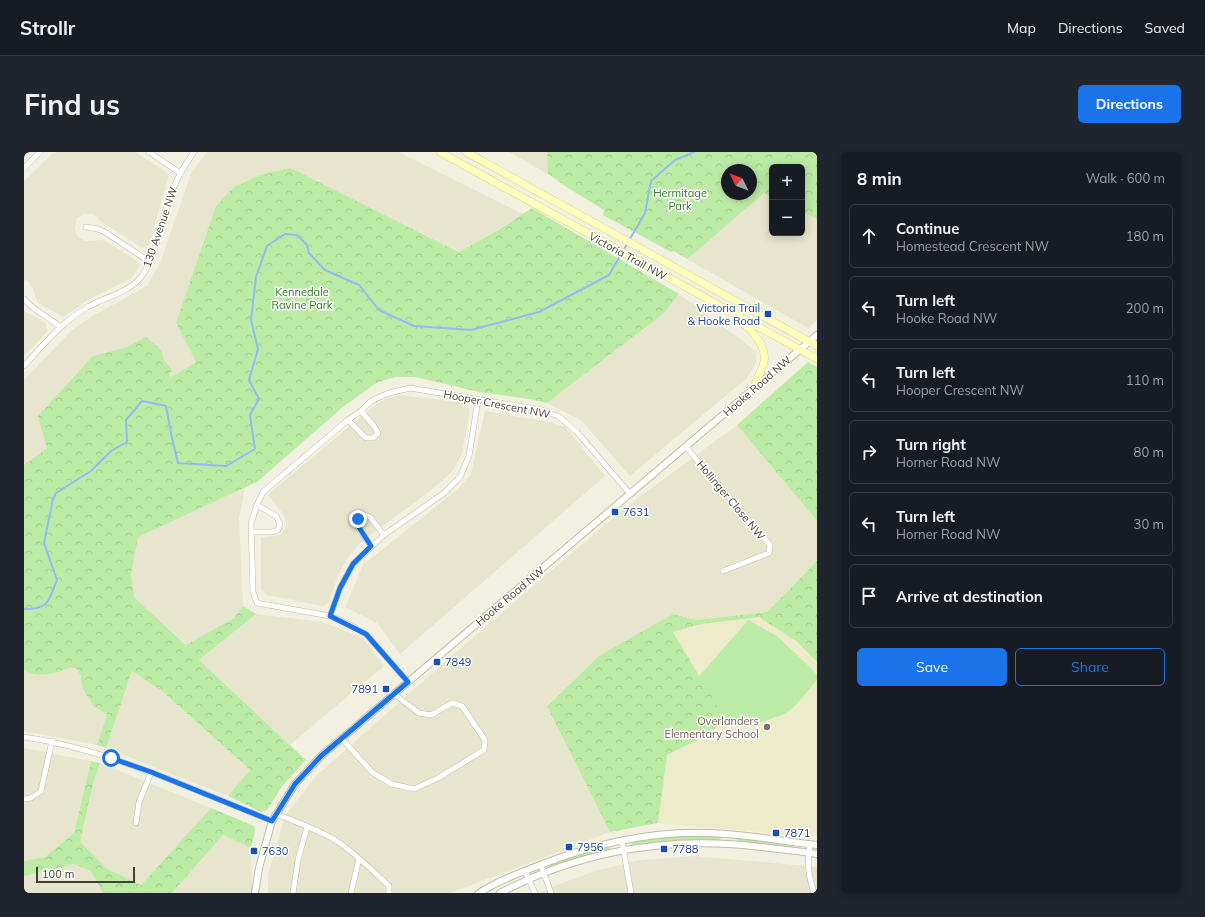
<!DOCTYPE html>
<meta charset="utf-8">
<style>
body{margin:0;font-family:Mulish,sans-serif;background:#20242c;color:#f1f3f6}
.controls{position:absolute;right:12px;top:12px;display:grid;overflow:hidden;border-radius:6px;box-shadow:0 2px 10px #0003}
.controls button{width:36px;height:36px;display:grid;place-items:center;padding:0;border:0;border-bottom:1px solid #363941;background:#171b24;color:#f1f3f6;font:20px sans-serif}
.compass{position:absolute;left:697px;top:12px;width:36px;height:36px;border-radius:50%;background:#171b24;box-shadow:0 2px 10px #0003;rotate:312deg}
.scale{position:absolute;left:12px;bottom:10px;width:99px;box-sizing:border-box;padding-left:4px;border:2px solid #444131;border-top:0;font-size:11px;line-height:14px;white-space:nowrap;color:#444131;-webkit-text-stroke:3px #fff;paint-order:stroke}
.stop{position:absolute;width:12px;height:12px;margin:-9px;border:3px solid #1a73e8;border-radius:50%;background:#fff}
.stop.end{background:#1a73e8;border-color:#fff;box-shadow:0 1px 4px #0008}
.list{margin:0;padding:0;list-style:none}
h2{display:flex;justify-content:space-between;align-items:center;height:52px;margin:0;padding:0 16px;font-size:17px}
h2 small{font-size:13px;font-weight:400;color:#9ea1a6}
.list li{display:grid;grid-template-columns:26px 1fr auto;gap:12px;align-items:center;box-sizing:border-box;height:64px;margin:0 8px 8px;padding:0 8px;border:1px solid #363941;border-radius:6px}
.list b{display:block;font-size:15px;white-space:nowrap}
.list p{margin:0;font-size:13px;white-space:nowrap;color:#9ea1a6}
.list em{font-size:13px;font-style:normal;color:#9ea1a6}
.actions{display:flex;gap:8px;padding:12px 16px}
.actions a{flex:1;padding:9px 0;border:1px solid #1a73e8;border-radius:6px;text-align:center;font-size:14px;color:#1a73e8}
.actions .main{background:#1a73e8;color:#fff}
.icon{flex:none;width:22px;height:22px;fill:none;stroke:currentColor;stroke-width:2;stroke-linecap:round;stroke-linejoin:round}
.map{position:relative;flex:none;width:793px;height:741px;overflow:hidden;border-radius:6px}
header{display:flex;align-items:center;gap:24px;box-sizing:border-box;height:56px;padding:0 20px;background:#171b24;border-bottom:1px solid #363941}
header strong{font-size:19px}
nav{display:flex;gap:22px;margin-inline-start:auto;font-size:14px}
.intro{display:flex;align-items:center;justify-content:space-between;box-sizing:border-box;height:96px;padding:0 24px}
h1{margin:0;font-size:28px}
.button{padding:10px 18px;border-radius:6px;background:#1a73e8;color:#fff;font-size:14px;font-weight:700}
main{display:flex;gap:24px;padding:0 24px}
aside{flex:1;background:#171b24;border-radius:6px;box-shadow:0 2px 10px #0003}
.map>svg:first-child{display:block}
.residential{fill:#e7e5ce}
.education{fill:#edebc9}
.grass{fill:#bceba5}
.forest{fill:url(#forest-crowns);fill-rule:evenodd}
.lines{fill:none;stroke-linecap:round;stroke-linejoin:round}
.stream{stroke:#96b9f6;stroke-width:2}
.minor-casing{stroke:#bebba3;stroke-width:6}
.tertiary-casing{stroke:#bebba3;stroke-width:8}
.secondary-casing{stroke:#d7d48b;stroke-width:8}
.minor{stroke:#fff;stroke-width:5}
.tertiary{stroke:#fff;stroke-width:6}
.secondary{stroke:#fffebe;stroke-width:7}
.route{stroke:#1a73e8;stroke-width:5}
.transit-dot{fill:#1a4fb4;stroke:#fff;stroke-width:1.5}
.education-dot{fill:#8d6e63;stroke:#fff;stroke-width:1.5}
.labels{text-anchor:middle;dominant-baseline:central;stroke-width:3;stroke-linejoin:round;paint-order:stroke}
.park-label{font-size:11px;fill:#2e7920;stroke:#fff}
.street-label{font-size:11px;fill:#444131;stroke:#fff}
.transit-label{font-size:11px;fill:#164399;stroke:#fff;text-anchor:start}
.education-label{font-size:11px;fill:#785e54;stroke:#fff;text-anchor:end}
</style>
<header>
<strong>Strollr</strong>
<nav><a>Map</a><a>Directions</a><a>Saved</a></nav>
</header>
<div class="intro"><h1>Find us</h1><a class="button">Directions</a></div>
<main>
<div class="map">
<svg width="793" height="741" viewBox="0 0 793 741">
<defs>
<pattern id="forest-crowns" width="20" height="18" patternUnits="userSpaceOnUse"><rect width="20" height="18" fill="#bceba5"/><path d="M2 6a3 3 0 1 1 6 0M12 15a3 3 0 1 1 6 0" fill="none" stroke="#a3cb8e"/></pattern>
</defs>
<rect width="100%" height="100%" fill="#f2f1e1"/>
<g class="residential">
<path d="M33 0H111L145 22 125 93 118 96 75 68 70 62H60L53 66 51 77 54 85 61 89 80 88 113 109 115 114 108 126 64 148 39 165 14 151 8 135 4 129 0 128V29L28 2Z"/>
<path d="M183 0H374L499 62 436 100 267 16 152 171 172 210 147 225 118 193 23 296 0 313V228L48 178 70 163 123 134 137 109 167 21Z"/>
<path d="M485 0H523L524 22Z"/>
<path d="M740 41 748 45V81H778V60L793 67V168L784 176 663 107 679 94Z"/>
<path d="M655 142 732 199V210L723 226 606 324 558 269 523 251 639 162Z"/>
<path d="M0 159 22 171 23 180 0 204Z"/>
<path d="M377 243 440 251 446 258 438 302 428 320 406 339 337 390 324 405 313 425 306 450 299 454 243 443 237 438V386L256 383 263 374 260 363 244 343 254 334 351 253 363 246Z"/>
<path d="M461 259 526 270 541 275 581 324 376 502 353 471 321 455 339 413 434 337 447 322Z"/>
<path d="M713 273 793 369V409L743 460 672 468 649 462 576 503 523 553 586 680 427 741H244V723L261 664 292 624 438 495 602 355Z"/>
<path d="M221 336 215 366 219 454 210 466 163 493 110 445 107 422 114 384Z"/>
<path d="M232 462 299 470 339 486 360 514 266 593 175 508Z"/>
<path d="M47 515 52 516 57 524 59 537 83 562 73 593 0 579V519L3 521H33Z"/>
<path d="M108 519 139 540 226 618 204 644 82 596Z"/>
<path d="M0 596 67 609 50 681 21 705 0 709Z"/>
<path d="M76 611 187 656 117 733 82 716 56 690 69 632Z"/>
<path d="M199 683 227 696 228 741H148Z"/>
<path d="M670 704 793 715V741H515L538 731 574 718 616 708Z"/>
<path d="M50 712 67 719 79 741H0V724Z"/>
</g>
<path class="education" d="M730 465H735L740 467 767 485 793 510V685L634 671 643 603 686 582 701 567 649 480 678 473Z"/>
<g class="grass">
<path d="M724 468 753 484 789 518 793 523V528L772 553 761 562 734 571H719L701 567 688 559 672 528Z"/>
<path d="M671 684H698L699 686 694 688 636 690 608 693 607 692C622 684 654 685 671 684Z"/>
<path d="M713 686 765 691 770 693 769 696 717 689 713 688Z"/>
<path d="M580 695H585L586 698 561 704 525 715V714L530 709Z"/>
</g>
<g class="forest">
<path d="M523 0H793V67L778 60V15H748V45L740 41 679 94 663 107 650 99 647 100 579 63 580 58 544 36 524 22ZM703 18H727V42H703Z"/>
<path d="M267 16 435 100 474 78 508 56 655 142 639 162 523 251 505 247 455 240 391 225H371L352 231 319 255 233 330 114 385 107 422 110 445 162 493 210 466 219 454 232 462 175 508 282 608 259 633 243 658 237 660 204 644 226 618 139 540 108 519 82 596 73 593 83 562 70 555 59 537 57 524 52 516C45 514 41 518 34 520 26 523 8 524 0 519V313L23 296 14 264 69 204 101 196 122 185 134 195 138 200 140 209 148 218 145 223 147 225 172 210 152 171 192 54 210 35 237 23Z"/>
<path d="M784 210 793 215V369L713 273Z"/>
<path d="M793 409V510L772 489 735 465 678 472 649 480 701 567 686 582 643 603 634 671 586 680 523 554 576 503 649 462 672 468 743 460Z"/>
<path d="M67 609 76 611 69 632 56 690 82 716 117 733 187 656 230 674 231 678 227 696 199 683 148 741H79L67 719 50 712 0 724V709L21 705 50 681Z"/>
</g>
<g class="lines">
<path class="stream" d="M0 457C25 458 25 448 33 428L20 391 29 347 32 341 67 319 87 299 103 290 102 268 118 249 142 254 148 286 154 311 202 314 231 297 226 263 235 247 225 228 234 197 227 168 232 125 243 94 261 82 273 83 283 93 285 101 301 118 335 133 355 158 390 174 447 178 515 160 585 123 621 61 627 29 651 8 670 0"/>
<defs>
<g id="minor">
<path d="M125 0 156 21"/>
<path d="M0 16 16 0"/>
<path d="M62 75 74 77 81 80 126 110"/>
<path d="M0 147C10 159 25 165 36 175"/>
<path d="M0 214C19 193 37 171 62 156 80 145 103 142 117 125 132 105 135 77 143 54 149 34 158 16 170 0"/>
<path d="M324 268 342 286H349L354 281 350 274 337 259"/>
<path d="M662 295 746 393 745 401 699 419"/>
<path d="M228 380H248L254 378 256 372 252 364 233 353"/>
<path d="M347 394 334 375V367L338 362 346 365 360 383"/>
<path d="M306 464 316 436 329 412 360 383 420 341 436 325 445 304 454 248"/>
<path d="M384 530 342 482 326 473 306 464 233 451 229 440 227 371 233 353 239 340 324 268 337 259 347 249 365 241 386 236 518 258 534 264 553 280 606 342"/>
<path d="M0 585C87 598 167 637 248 669"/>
<path d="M318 587 349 621 368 632 390 637 414 626 460 598 461 588 438 554 428 551 407 563 395 561 370 542"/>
<path d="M0 647 7 646 17 639 28 589"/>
<path d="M252 662C270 669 298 679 314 690 332 702 349 719 365 734V741"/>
<path d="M112 671 115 650 127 621"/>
<path d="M598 689 607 741"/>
<path d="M786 692C783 712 784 722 790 741"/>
<path d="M517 713 527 741"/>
<path d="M501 719 511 741"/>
<path d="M269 741 274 708 283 675"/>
<path d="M327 741 335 707"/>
</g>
<g id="tertiary">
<path d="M231 741 235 716 248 669 271 632 297 604 793 183"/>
<path d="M455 741C474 729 495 721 516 713 570 692 626 679 684 681 721 682 757 689 793 693"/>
<path d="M476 741C546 704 626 687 705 692 735 694 764 698 793 702"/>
</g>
<g id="secondary">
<path d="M416 0 793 207"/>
<path d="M442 0 793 194"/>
<path d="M717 170C729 179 743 195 740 210 738 219 732 228 729 237"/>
</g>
</defs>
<use href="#minor" class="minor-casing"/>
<use href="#tertiary" class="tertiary-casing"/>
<use href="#secondary" class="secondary-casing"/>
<use href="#minor" class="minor"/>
<use href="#tertiary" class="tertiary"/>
<use href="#secondary" class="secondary"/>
</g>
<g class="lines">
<path class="route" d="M87 606 127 620 248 669 271 632 297 604 384 530 342 482 306 464 316 436 329 412 347 394 334 374V367"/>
</g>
<g class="transit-dot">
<rect x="740" y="158" width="8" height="8" rx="2"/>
<rect x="587" y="356" width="8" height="8" rx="2"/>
<rect x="409" y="506" width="8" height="8" rx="2"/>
<rect x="358" y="533" width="8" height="8" rx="2"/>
<rect x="748" y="677" width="8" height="8" rx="2"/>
<rect x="541" y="691" width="8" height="8" rx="2"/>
<rect x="636" y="693" width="8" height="8" rx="2"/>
<rect x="226" y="695" width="8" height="8" rx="2"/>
</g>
<circle class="education-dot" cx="743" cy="575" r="4"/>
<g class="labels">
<g class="park-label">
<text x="656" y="41">Hermitage<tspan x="656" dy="13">Park</tspan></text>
<text x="278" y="140">Kennedale<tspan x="278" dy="13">Ravine Park</tspan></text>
</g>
<g class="street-label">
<text transform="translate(136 75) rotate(-71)">130 Avenue NW</text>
<text transform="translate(604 104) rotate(29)">Victoria Trail NW</text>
<text transform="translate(733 234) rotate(-41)">Hooke Road NW</text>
<text transform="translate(473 252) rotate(11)">Hooper Crescent NW</text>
<text transform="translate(707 348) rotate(50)">Hollinger Close NW</text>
<text transform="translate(486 444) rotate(-40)">Hooke Road NW</text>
</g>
<g class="transit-label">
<text x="736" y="156" text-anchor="end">Victoria Trail<tspan x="736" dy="13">&amp; Hooke Road</tspan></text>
<text x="599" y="360">7631</text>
<text x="421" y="510">7849</text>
<text x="354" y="537" text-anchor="end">7891</text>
<text x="760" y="681">7871</text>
<text x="553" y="695">7956</text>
<text x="648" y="697">7788</text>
<text x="238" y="699">7630</text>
</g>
<g class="education-label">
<text x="735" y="569">Overlanders<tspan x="735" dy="13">Elementary School</tspan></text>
</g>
</g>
</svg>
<div class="controls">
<button>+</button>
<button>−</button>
</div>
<svg class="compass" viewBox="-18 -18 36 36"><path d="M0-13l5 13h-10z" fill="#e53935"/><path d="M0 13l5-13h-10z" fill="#9ea1a6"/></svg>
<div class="scale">100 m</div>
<div class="stop" style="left:87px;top:606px"></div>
<div class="stop end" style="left:334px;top:367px"></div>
</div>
<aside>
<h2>8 min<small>Walk · 600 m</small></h2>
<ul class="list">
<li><svg class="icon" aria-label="ahead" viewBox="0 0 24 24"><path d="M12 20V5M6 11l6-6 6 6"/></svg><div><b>Continue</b><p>Homestead Crescent NW</p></div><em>180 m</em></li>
<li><svg class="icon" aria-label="left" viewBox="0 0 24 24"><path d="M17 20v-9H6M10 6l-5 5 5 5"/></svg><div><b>Turn left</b><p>Hooke Road NW</p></div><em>200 m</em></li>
<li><svg class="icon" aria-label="left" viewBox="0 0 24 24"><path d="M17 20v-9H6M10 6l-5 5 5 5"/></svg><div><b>Turn left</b><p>Hooper Crescent NW</p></div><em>110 m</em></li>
<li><svg class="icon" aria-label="right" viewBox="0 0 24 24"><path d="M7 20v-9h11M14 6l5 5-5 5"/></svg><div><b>Turn right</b><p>Horner Road NW</p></div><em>80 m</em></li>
<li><svg class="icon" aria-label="left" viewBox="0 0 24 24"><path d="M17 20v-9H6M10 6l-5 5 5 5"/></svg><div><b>Turn left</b><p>Horner Road NW</p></div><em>30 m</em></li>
<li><svg class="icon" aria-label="arrive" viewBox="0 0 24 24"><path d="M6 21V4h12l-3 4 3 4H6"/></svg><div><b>Arrive at destination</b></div></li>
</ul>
<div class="actions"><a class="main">Save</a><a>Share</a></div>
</aside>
</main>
